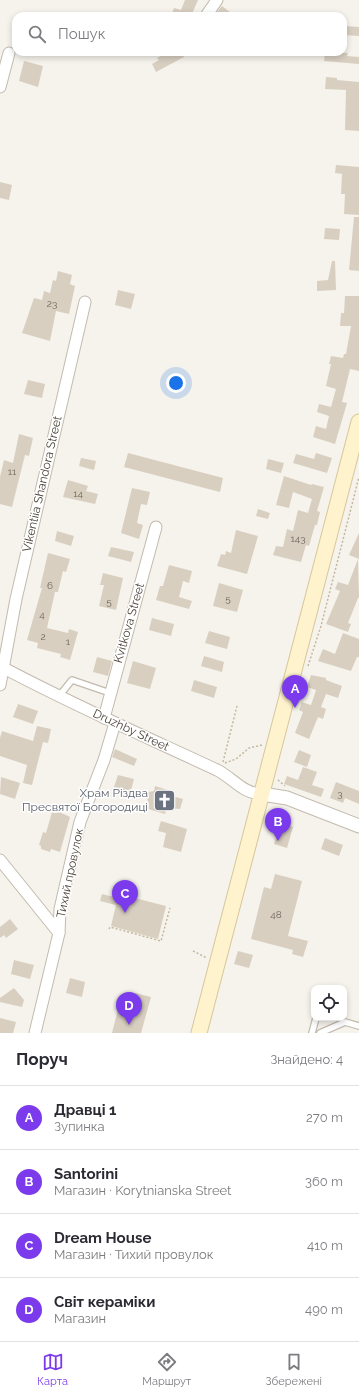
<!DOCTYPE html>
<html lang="uk">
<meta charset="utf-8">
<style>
body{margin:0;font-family:Raleway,sans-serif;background:#f7f7f7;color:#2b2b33}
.controls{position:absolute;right:12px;bottom:12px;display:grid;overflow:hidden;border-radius:8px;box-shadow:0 2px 6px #0003}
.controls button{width:36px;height:36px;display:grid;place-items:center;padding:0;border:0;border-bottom:1px solid #e1e1e2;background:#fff;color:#2b2b33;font:20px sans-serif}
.you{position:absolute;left:176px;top:383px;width:14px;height:14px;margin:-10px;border:3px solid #fff;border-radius:50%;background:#1a73e8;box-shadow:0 0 0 6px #1a73e833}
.badge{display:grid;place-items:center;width:26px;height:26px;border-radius:50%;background:#7c3aed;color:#fff;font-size:13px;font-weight:700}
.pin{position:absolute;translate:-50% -33px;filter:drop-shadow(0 1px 2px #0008)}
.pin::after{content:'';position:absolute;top:21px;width:14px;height:12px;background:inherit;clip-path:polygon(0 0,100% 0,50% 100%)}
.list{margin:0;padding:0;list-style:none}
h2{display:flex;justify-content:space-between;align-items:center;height:52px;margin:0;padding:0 16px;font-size:17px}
h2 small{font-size:13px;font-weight:400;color:#7c7c81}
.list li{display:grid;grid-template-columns:26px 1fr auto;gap:12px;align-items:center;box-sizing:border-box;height:64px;padding:0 16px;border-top:1px solid #e1e1e2}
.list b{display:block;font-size:15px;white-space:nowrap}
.list p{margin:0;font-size:13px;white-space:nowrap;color:#7c7c81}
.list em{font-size:13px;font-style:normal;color:#7c7c81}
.icon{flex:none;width:22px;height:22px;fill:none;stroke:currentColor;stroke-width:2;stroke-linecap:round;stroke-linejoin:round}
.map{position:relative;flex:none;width:359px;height:1033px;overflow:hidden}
.search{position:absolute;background:#fff;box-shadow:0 2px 6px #0003;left:12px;right:12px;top:12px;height:44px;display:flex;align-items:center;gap:10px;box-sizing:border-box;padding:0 14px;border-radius:12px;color:#7c7c81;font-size:15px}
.sheet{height:308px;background:#fff}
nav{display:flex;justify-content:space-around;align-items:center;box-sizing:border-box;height:56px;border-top:1px solid #e1e1e2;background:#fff;font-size:11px;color:#7c7c81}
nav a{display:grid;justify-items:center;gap:2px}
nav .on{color:#7c3aed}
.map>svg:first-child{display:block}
.building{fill:#d8cfc1}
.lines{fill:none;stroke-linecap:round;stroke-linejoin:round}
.service-casing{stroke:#c2bbae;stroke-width:8}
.minor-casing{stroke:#c2bbae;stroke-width:13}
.tertiary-casing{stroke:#c2bbae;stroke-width:15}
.secondary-casing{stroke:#d6c79b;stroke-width:17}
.path{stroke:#c4b79f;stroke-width:1.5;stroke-dasharray:2 2;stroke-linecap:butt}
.service{stroke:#fff;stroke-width:5.5}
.minor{stroke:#fff;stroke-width:11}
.tertiary{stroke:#fff;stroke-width:13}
.secondary{stroke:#fff3cd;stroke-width:15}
.labels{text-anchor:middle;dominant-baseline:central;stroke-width:3;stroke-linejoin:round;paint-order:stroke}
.number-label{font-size:10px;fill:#6e675b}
.street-label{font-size:12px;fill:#4b4439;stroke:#fff}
.worship-label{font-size:12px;fill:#5b616d;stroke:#fff;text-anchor:end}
</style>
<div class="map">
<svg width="359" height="1033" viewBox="0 0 359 1033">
<rect width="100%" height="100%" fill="#f6f3ec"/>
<g class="building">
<path d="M185 0H198L192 14 194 16H171L174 8 181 10Z"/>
<path d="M222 6 235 16H214Z"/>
<path d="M344 26 359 27V36L344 35Z"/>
<path d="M168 52H181L184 57 156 72 152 64 159 60 157 58Z"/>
<path d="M325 52 348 53 347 56 359 57V64L324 61Z"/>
<path d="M24 61 43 66 38 87 19 81Z"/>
<path d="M326 77 337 78V80L359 82V131L345 130 346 90 325 89Z"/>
<path d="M336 165 359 167V215L344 214 345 194H341L342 174 335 173Z"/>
<path d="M0 182 12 185 9 200 0 198Z"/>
<path d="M354 217H359V271L349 270Z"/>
<path d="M325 228 340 229 339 240 324 239Z"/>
<path d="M332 261H335L336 290 317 291V281L328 280Z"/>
<path d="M58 271 72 275 70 284 75 286 69 314 56 311 50 341 22 333 34 298 42 300 44 291 50 293 53 280 56 281Z"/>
<path d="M118 290 135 294 131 309 115 305Z"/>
<path d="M345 296H359V371L350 369 342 402 347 403 335 444 313 437 316 426 326 429 329 416 317 412 319 404 331 407 336 389 326 386 331 364H329L331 356 343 358 344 354H346L351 326H340L341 313H344Z"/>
<path d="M28 380 45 384 42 398 24 394Z"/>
<path d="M19 434 33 438 29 456 25 455 12 507 0 504V477L4 460 13 463Z"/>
<path d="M128 453 223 478 220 492 124 467Z"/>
<path d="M316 453 332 458 327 473 293 463 296 454 314 459Z"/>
<path d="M81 458 96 461 94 470 79 466Z"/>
<path d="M268 459 284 463 281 473 266 469Z"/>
<path d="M284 476 311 485 312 484 324 487 317 511 320 512 317 525H315L309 546 306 545 301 562 273 555 276 546 283 547 287 529 293 531 298 510 308 513 312 499 293 492 289 508 276 505Z"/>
<path d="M68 480 88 486 86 491 98 494 95 504 63 497Z"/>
<path d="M132 488 150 492 147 505 141 504 137 523 143 525 139 539 121 533Z"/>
<path d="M258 509 270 513 268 519 256 516Z"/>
<path d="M236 530 258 536 247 574 217 566 221 554 225 555 226 551 231 553Z"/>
<path d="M57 531 74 536 71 546 55 541Z"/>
<path d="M359 533V559L349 555Z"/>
<path d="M111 547 134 552 131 562 108 556Z"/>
<path d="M48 553 70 559 66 572 63 571 58 592H55L47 628 68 633 69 629 78 632 70 660 60 657 61 654 37 648 38 643 27 640 42 588H40Z"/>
<path d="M358 559 359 598H358L348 623 351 624 348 632 326 624 340 591 335 589 338 582 348 585Z"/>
<path d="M169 565 192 571 189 583 183 581 179 597 192 601 189 609 156 600 160 586H163Z"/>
<path d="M103 573 123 578 116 610 99 606 104 585H100Z"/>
<path d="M219 583 243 590 237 612 213 606Z"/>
<path d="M152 618 174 624 171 636 149 630Z"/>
<path d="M209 631 230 637 227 649 205 643Z"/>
<path d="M343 633 359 639V657H357L351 671 318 661 323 649 335 654Z"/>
<path d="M204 656 224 662 222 672 201 666Z"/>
<path d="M97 657 112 661 108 676 93 672Z"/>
<path d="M133 661 156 668 150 689 127 683Z"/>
<path d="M311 675 326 678V680L342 686 338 698 326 694 321 707 326 709 323 719 318 717 309 739 295 733 303 712 299 710 302 702 311 705 316 690 307 687Z"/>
<path d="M194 680 217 687 214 698 191 691Z"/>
<path d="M18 704 38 711 33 724 13 717Z"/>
<path d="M37 726 51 729 48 743 43 742 32 785 23 783 27 765 0 756V738L2 731 33 741Z"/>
<path d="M115 749 137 759 134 766 112 757Z"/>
<path d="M299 750 311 755 307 767 294 762Z"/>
<path d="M303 767 317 772 312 785 324 789 321 797 284 784 287 776 298 780Z"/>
<path d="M118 775 134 779 130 794 113 790Z"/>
<path d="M1 777 20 783 15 799 0 794Z"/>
<path d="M336 782 359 791V804L345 798 343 803 330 798Z"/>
<path d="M155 786 171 791 169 795 183 799 180 809 167 808 165 814 148 809 149 804 146 796 148 792 154 791Z"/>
<path d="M57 811 70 817 60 852 51 849 50 852 41 849V846L39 845 43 832 46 833 52 812 57 813Z"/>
<path d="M161 821 187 829 181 852 163 847 166 833 158 831Z"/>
<path d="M281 823 293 827 287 848 274 844Z"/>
<path d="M325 838 343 845 339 856 321 849Z"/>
<path d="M275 874 302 881 288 936 308 941 303 957 292 954 293 950 251 939 264 887 271 889Z"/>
<path d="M102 894 118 898 119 894 166 906 158 939 111 926 116 905 100 901Z"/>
<path d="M10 919 18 929 6 938 4 935 0 938V927Z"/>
<path d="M238 951 253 955 249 968 234 964Z"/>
<path d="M14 960 34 965 30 979 11 974Z"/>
<path d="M70 978 85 982 82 997 66 993Z"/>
<path d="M14 988 24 1000 22 1007 0 1002V998Z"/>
<path d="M135 993 151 997 141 1033H112L118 1009 130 1012Z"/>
<path d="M0 1018 16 1022 13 1033H0Z"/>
</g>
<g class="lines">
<defs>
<g id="service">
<path d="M59 696 72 680 110 693"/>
<path d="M312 1033 316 1018"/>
<path d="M320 1033 345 1022 359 1026"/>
</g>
<g id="minor">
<path d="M206 16 217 0"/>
<path d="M0 87 9 53"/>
<path d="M0 666C71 704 144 736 217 770 233 778 243 794 262 794"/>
<path d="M0 685 16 599 85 302"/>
<path d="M104 718 156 527"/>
<path d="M0 860 59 933 35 1033"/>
<path d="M59 933 60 909 80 822 104 760 115 723"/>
</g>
<path id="tertiary" d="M262 794 287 798 359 826"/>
<path id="secondary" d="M199 1033 359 422"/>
</defs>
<use href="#service" class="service-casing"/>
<use href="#minor" class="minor-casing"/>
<use href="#tertiary" class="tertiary-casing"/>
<use href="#secondary" class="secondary-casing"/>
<g class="path">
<path d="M308 666 321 626 359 477"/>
<path d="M223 762 237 706"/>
<path d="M225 763 236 759 249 748 262 745"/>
<path d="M278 780 285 786"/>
<path d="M109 929 110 927 161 941 170 908"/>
<path d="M193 951 207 958"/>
</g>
<use href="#service" class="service"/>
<use href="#minor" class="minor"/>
<use href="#tertiary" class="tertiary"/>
<use href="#secondary" class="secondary"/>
</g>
<defs>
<symbol id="church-square" viewBox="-11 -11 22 22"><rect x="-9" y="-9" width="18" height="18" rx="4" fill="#6b7280" stroke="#fff"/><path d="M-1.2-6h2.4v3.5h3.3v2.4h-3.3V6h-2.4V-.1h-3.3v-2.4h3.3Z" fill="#fff"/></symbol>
</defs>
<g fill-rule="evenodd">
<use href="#church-square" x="152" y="788" width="25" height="25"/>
</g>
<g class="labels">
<g class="number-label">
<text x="52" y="303">23</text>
<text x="12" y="471">11</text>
<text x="78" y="493">14</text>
<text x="298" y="538">143</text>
<text x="50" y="585">6</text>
<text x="228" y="598">5</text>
<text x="109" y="601">5</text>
<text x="42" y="614">4</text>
<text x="43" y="636">2</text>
<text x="68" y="641">1</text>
<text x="340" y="793">3</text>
<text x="276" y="914">48</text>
</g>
<g class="street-label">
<text transform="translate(42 484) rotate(-77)">Vikentiia Shandora Street</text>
<text transform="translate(129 623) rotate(-74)">Kvitkova Street</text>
<text transform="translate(131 730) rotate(25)">Druzhby Street</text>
<text transform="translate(70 873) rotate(-78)">Тихий провулок</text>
</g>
<g class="worship-label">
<text x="148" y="793">Храм Різдва<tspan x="148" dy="14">Пресвятої Богородиці</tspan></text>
</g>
</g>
</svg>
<div class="controls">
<button><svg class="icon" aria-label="locate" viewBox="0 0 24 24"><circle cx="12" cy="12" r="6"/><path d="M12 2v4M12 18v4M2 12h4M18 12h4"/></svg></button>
</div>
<div class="you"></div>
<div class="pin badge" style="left:295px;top:708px">A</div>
<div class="pin badge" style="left:278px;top:841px">B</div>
<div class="pin badge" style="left:125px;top:913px">C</div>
<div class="pin badge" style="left:129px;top:1025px">D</div>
<div class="search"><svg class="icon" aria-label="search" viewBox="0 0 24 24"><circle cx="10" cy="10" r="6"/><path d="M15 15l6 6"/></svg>Пошук</div>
</div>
<section class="sheet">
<h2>Поруч<small>Знайдено: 4</small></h2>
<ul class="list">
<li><span class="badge">A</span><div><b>Дравці 1</b><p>Зупинка</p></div><em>270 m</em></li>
<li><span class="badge">B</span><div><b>Santorini</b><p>Магазин · Korytnianska Street</p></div><em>360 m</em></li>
<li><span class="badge">C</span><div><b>Dream House</b><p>Магазин · Тихий провулок</p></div><em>410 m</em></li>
<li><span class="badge">D</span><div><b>Світ кераміки</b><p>Магазин</p></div><em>490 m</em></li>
</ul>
</section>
<nav>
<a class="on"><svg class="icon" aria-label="map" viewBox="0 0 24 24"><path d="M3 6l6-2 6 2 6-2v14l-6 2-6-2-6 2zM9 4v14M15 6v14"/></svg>Карта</a>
<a><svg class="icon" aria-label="directions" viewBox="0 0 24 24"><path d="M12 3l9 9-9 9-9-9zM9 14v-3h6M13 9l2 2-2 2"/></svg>Маршрут</a>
<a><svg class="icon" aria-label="saved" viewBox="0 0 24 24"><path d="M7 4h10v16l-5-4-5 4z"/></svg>Збережені</a>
</nav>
